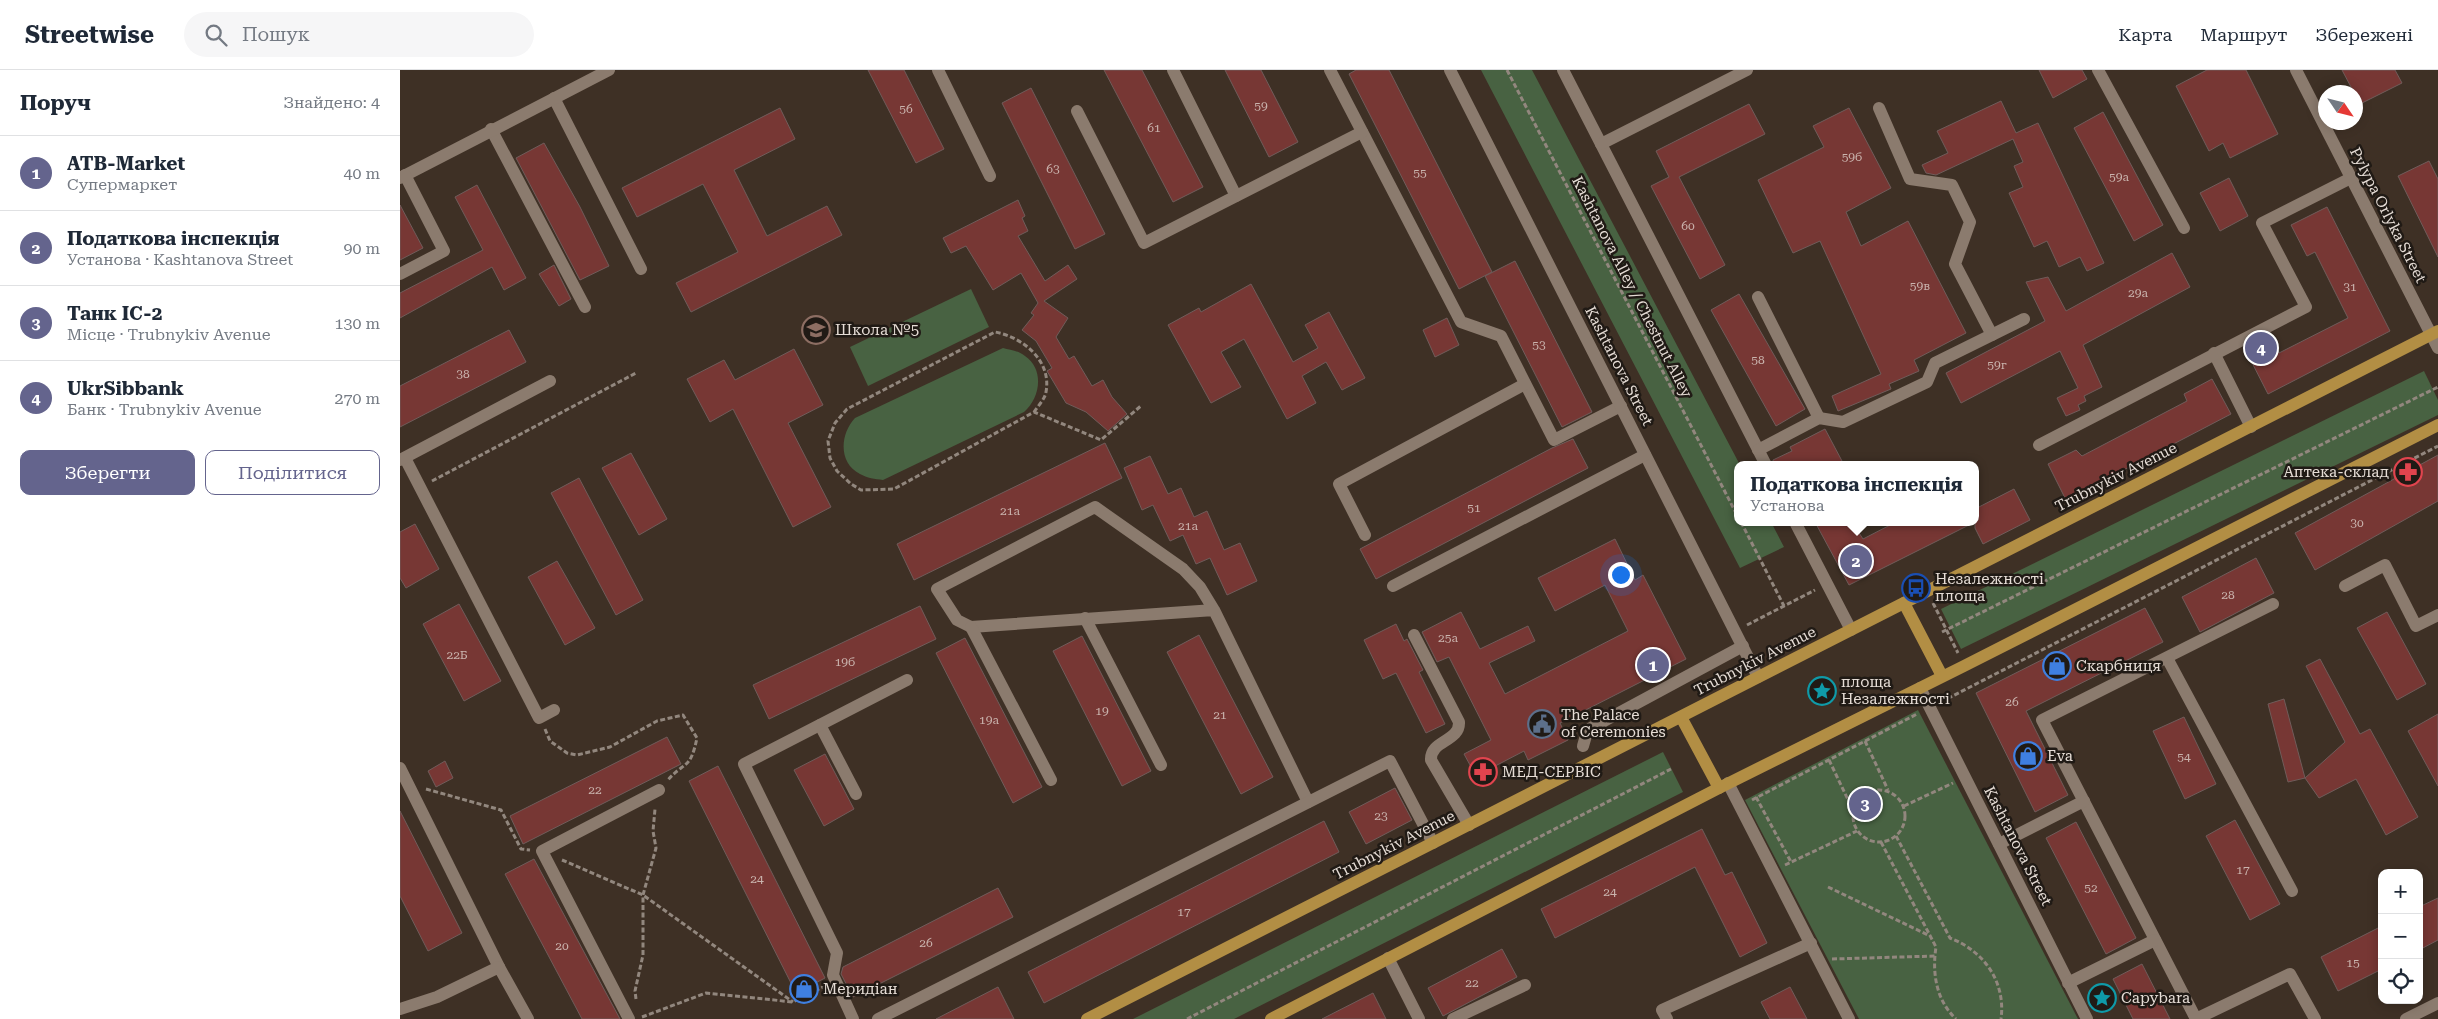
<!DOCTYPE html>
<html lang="uk">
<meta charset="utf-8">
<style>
body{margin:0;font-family:"Roboto Serif",serif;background:#f6f6f7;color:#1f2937}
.controls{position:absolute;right:15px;bottom:15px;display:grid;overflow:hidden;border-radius:10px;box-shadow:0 2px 12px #0003}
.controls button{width:45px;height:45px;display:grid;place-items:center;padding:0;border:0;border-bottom:1px solid #e0e1e3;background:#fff;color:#1f2937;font:25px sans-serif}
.compass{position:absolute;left:1918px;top:15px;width:45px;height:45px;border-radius:50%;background:#fff;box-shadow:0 2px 12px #0003;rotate:125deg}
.you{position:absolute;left:1220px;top:504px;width:18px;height:18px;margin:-12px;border:4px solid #fff;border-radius:50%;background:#1a73e8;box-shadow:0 0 0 8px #1a73e833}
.badge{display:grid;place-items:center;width:32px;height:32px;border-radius:50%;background:#64648d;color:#fff;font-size:16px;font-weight:700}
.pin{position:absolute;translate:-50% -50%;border:2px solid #fff;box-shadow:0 1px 5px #0006}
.popup{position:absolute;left:1334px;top:391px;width:245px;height:65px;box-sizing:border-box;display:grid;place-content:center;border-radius:10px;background:#fff;filter:drop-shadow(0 1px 4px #0005);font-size:16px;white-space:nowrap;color:#747a83}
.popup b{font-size:19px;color:#1f2937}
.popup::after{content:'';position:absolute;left:50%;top:100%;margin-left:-10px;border:10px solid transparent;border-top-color:#fff}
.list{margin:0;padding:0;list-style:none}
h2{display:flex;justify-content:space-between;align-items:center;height:65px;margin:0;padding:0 20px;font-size:21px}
h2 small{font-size:16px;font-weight:400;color:#747a83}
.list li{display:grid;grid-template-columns:32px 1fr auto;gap:15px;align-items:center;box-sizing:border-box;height:75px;padding:0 20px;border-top:1px solid #e0e1e3}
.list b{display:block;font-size:19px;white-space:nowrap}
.list p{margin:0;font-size:16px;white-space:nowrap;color:#747a83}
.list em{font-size:16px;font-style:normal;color:#747a83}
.actions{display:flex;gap:10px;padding:15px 20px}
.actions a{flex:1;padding:11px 0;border:1px solid #64648d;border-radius:10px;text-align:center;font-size:18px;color:#64648d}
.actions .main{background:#64648d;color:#fff}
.icon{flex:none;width:28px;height:28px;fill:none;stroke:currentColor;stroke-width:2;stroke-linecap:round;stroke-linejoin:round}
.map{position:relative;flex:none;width:2038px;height:949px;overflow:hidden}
header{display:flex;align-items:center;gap:30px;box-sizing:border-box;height:70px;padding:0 25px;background:#fff;border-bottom:1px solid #e0e1e3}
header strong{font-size:24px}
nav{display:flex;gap:28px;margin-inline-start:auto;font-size:18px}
.search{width:350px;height:45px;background:#f6f6f7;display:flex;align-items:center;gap:12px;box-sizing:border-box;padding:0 18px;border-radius:28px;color:#747a83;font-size:19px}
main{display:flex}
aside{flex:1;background:#fff}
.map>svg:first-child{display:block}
.green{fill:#486242}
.building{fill:#773734;stroke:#705c5a}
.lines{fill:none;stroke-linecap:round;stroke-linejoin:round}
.path{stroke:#92877e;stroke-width:3;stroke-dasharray:5 2.5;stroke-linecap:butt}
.minor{stroke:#8b7b6e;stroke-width:12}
.major{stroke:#b28e44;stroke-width:12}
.labels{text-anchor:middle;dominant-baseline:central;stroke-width:5;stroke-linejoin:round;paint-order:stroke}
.number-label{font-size:12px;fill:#cab4ae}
.street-label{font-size:15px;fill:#e6ddd6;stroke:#201a15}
.poi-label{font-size:15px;fill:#e6ddd6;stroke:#201a15;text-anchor:start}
</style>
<header>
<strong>Streetwise</strong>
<div class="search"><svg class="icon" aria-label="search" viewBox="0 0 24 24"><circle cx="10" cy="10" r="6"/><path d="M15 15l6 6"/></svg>Пошук</div>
<nav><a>Карта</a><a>Маршрут</a><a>Збережені</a></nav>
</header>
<main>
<aside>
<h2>Поруч<small>Знайдено: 4</small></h2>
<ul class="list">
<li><span class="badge">1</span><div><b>ATB-Market</b><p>Супермаркет</p></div><em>40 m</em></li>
<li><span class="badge">2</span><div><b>Податкова інспекція</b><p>Установа · Kashtanova Street</p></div><em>90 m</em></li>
<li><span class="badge">3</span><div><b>Танк ІС-2</b><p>Місце · Trubnykiv Avenue</p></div><em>130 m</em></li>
<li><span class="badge">4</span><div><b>UkrSibbank</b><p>Банк · Trubnykiv Avenue</p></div><em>270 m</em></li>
</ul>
<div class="actions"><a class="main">Зберегти</a><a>Поділитися</a></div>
</aside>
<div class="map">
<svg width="2038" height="949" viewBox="0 0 2038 949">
<rect width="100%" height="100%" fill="#3e3025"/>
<g class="green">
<path d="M1081 0H1132L1340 395H1337V452H1371L1384 477 1340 498Z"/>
<path d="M571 219 589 257 468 316 450 277Z"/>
<path d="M603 278C610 280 619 281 625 286 645 300 640 328 624 342L483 410C475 409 467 408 460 404 438 393 440 364 455 348Z"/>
<path d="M2024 301 2038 330V345L1561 579 1541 539Z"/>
<path d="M1518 640 1678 949H1459L1345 730Z"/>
<path d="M1263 682 1283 722 834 949H733Z"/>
</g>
<g class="building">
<path d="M468 0H504L544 79 516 93Z"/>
<path d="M704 0H742L803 117 773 132Z"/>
<path d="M825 0H861L898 72 869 87Z"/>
<path d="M956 0H989L1092 202 1059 219 949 4Z"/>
<path d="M1639 0H1682L1687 9 1653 28Z"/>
<path d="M1807 0H1846L1878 64 1830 88 1823 73 1809 81 1776 16Z"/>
<path d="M1942 0H1995L2002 13 1960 34Z"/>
<path d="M631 18 705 164 675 179 602 33Z"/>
<path d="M1601 31 1616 63 1638 53 1704 193 1687 201 1680 187 1659 197 1647 171 1634 177 1609 123 1623 117 1614 96 1623 92 1613 69 1536 105 1526 103 1522 95 1548 83 1537 61Z"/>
<path d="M1349 34 1365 64 1279 107 1325 195 1300 209 1251 116 1269 107 1256 81Z"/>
<path d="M380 38 395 69 334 100 367 166 427 136 442 165 291 242 276 213 338 182 303 114 237 147 222 118Z"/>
<path d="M1449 38 1491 118 1446 142 1461 176 1508 151 1566 263 1514 290 1519 301 1489 314 1491 319 1438 341 1432 326 1481 304 1420 171 1393 183 1358 110 1424 77 1413 56Z"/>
<path d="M1703 42 1763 155 1734 171 1674 58Z"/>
<path d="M144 73 180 137 209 196 180 210 116 88Z"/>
<path d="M2029 91 2038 109V187L1998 106Z"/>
<path d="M1829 108 1848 146 1820 161 1800 123Z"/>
<path d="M77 115 126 208 104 220 92 197 0 248V223L83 180 55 127Z"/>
<path d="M618 130 625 146 622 148 628 161 618 166 645 211 668 195 677 209 644 231 668 248 656 267 669 289 674 286 692 316 703 310 712 327 727 344 708 361 686 342 666 333 647 301 652 298 636 271 622 260 634 245 631 243 638 233 621 203 593 220 566 176 551 183 543 168Z"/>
<path d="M0 135 23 178 0 190Z"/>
<path d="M1927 137 1990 261 1868 324 1845 279 1871 266 1879 283 1948 248 1915 182 1907 186 1891 155Z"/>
<path d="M1772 183 1790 217 1683 275 1702 317 1684 326 1686 331 1678 335 1680 340 1666 346 1657 328 1678 318 1660 281 1561 333 1546 303 1645 251 1626 212 1648 207 1666 241Z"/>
<path d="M1115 191 1192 342 1162 357 1085 206Z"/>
<path d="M154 195 171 229 159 236 139 204Z"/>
<path d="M851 214 893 292 918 278 905 255 929 242 965 308 942 320 926 292 902 306 916 333 887 349 844 269 821 282 841 317 811 333 768 255 799 238 801 242Z"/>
<path d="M1339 224 1405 339 1376 356 1311 240Z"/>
<path d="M1047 248 1059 275 1035 287 1023 260Z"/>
<path d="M109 260 126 292 0 357V316Z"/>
<path d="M394 279 423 335 388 353 431 437 393 457 333 339 310 352 287 309 324 290 335 310Z"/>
<path d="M1812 309 1831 344 1666 430 1648 394 1676 380 1682 386 1787 331 1784 324Z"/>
<path d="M1425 359 1442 391 1434 395H1374L1373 390 1392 381 1390 377Z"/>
<path d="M1173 369 1188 398 976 509 960 479 1152 378Z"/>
<path d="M705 373 722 408 514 510 497 474Z"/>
<path d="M231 383 267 449 239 465 202 398Z"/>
<path d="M2038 385V431L1915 500 1895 463Z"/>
<path d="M750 386 768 424 781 418 794 447 807 441 824 480 840 473 857 511 827 525 810 488 796 494 783 465 770 471 753 435 742 440 724 398Z"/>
<path d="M179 408 243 530 216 545 151 423Z"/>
<path d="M1614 419 1630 450 1583 474 1575 458V439Z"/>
<path d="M1415 452H1452L1463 469 1496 452H1575L1449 515Z"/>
<path d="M15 454 39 499 6 518 0 508V462Z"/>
<path d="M1215 469 1235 510 1243 505 1286 589 1160 653 1168 670 1128 690 1124 681 1076 706 1064 684 1091 670 1049 587 1037 592 1022 562 1061 542 1080 579 1128 556 1135 571 1089 593 1105 624 1228 561 1205 515 1155 541 1138 508Z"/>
<path d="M1856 488 1874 523 1800 562 1782 527Z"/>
<path d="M157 491 195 558 165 575 128 507Z"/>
<path d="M59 534 101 611 64 631 23 554Z"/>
<path d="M520 536 536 569 369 649 353 615Z"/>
<path d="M1745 538 1763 572 1626 641 1668 725 1635 742 1576 623Z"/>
<path d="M1987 542 2026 614 1997 630 1957 558Z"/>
<path d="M996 554 1004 571 1007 569 1023 600 1019 602 1045 654 1026 663 996 603 983 609 964 570Z"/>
<path d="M799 565 873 707 841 724 767 582Z"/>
<path d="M682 566 751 701 722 716 653 581Z"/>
<path d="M565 568 642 717 613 733 536 583Z"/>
<path d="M1920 589 1960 664 1970 659 2018 747 1986 765 1956 709 1919 728 1905 708 1945 672 1906 596Z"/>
<path d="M1884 629 1905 708 1888 712 1868 634Z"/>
<path d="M2038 644V716L2008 661Z"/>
<path d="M1784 647 1816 714 1785 729 1753 661Z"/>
<path d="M267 667 281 694 123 774 110 746Z"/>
<path d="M425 684 454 739 424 756 394 700Z"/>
<path d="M45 691 53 708 36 717 28 701Z"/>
<path d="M318 696 425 908 396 923 289 711Z"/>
<path d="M995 718 1012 750 966 774 949 742Z"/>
<path d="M0 741 62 863 28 881 0 826Z"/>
<path d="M1835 750 1880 834 1850 850 1806 766Z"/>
<path d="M924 751 939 782 644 933 628 902Z"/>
<path d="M1676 752 1736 868 1706 884 1646 768Z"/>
<path d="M1302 759 1325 805 1332 802 1367 873 1340 887 1295 797 1155 868 1141 839Z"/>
<path d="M134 789 220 949H182L105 804Z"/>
<path d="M598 818 613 847 453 927 441 904 443 897Z"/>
<path d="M2038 828V870L2019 880V837Z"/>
<path d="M1982 856V899L1938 921 1921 887Z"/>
<path d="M1102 879 1117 907 1043 946 1028 918Z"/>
<path d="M1742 894 1770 949H1733L1713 909Z"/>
<path d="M598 917 614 949H536Z"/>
<path d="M1390 917 1407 949H1370L1361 932Z"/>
<path d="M973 923 986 949H922Z"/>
</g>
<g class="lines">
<g class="path">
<path d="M1107 0 1337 445"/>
<path d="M634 342C638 336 645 329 646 322 652 290 622 267 595 262L447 339 435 353 428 371 430 388 437 401 451 414 461 420 494 419 634 342 701 370 742 335"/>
<path d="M32 411 236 303"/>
<path d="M1341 452 1384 536"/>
<path d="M1533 533 1558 583"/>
<path d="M1347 555 1415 520"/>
<path d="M1542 562 2038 317"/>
<path d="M1541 632 2038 376"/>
<path d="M145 659 150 671 167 683 177 685 210 677 257 651 283 645 297 668C290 701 285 690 267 711"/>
<path d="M1465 671 1488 720"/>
<path d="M1429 690 1453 740"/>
<path d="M26 719 101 740 121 779 130 780"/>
<circle cx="1479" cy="746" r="26"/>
<path d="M1356 727 1391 792"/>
<path d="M1352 730 1517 644"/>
<path d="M1504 736 1553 713"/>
<path d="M1496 766 1550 868C1584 881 1606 912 1601 949"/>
<path d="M1481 772 1536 877C1532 903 1536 930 1556 949"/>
<path d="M162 790 243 825 393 932"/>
<path d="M1385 795 1457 761"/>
<path d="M1428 817 1530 866"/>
<path d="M1432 889 1535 886"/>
<path d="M236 929 235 921 243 885V825L256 778 253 761 255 739"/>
<path d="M242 947 306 923 393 932 425 916"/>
<path d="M787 949 1271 699"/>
</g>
<g class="minor">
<path d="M538 0 590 106"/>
<path d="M773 0 836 126"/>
<path d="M930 0 1061 252 1101 266 1154 370 1221 336"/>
<path d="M1050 0 1358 607"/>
<path d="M1163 0 1366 395"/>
<path d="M1698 0 1784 158"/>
<path d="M1896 0 2038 278"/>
<path d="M154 28 241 199"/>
<path d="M1479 38 1510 109 1552 115 1570 152 1555 194 1592 265"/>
<path d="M677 41 744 173 962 62"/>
<path d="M91 59 185 237"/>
<path d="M1201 74 1347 0"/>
<path d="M0 108 209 0"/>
<path d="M0 204 44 181 5 105"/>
<path d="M1358 227 1419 348"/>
<path d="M1814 283 1851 357"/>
<path d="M1639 375 1906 237 1862 153 1951 108"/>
<path d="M1358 380 1419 348 1443 352 1527 312 1535 293 1624 249"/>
<path d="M5 388 139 648 154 640"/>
<path d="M0 390 150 311"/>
<path d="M1395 452 1451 560"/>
<path d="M965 465 939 414 1125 314"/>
<path d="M993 516 1245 385"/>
<path d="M1945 516 1985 495 2016 556 2038 545"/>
<path d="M1873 534 1642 650 1796 949 1890 904 1915 949"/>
<path d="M814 540 800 517 783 499 695 437 537 519 557 550 571 557 814 540 908 732"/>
<path d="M685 548 761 695"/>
<path d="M571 557 651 710"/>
<path d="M1014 565 1059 652C1060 672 1030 670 1031 690L1069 755"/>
<path d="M1767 588 1892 821"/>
<path d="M1520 618 1687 949"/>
<path d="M420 655 456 724"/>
<path d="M1183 676 1187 662 1191 658 1343 576"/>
<path d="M0 698 99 897"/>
<path d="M1328 713 1449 949"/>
<path d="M1599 774 1684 731"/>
<path d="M988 888 1019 949"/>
<path d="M1668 913 1755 870"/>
<path d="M0 939 37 927 99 897 128 949"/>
<path d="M229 949 142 781 259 720"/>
<path d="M453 949 433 905 437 883 344 694 507 610"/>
<path d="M478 949 990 691 1033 773"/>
<path d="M1053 949 1125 915"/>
<path d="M1267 949 1262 940 1411 873"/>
<path d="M2006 949 2038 933"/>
</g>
<g class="major">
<path d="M1504 533 1542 606"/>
<path d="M1281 647 1319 718"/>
<path d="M687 949 2038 261"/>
<path d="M871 949 1319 718 1564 596 2038 355"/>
</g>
</g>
<defs>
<symbol id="school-ring" viewBox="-11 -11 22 22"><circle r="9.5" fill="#201a15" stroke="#8d6e63" stroke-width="1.5"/><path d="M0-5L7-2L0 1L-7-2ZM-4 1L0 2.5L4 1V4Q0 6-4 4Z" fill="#8d6e63"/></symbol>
<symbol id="pharmacy-ring" viewBox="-11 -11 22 22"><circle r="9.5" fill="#201a15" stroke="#e0444e" stroke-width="1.5"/><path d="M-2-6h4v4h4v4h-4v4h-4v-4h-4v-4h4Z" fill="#e0444e"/></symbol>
<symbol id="bus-ring" viewBox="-11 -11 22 22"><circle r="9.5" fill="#201a15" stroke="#1a4fb4" stroke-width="1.5"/><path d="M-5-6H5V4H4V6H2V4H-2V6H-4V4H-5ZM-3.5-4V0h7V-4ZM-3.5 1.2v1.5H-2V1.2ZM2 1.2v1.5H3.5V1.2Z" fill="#1a4fb4"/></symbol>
<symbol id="shop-ring" viewBox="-11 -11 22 22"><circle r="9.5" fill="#201a15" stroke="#3f7fe0" stroke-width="1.5"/><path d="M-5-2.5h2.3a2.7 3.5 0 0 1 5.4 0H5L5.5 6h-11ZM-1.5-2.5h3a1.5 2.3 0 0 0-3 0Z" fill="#3f7fe0"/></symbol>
<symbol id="sight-ring" viewBox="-11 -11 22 22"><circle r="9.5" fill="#201a15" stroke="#0f9aa8" stroke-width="1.5"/><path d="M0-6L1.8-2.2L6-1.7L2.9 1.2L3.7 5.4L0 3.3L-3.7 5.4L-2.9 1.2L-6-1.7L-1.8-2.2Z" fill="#0f9aa8"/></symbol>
<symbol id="civic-ring" viewBox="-11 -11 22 22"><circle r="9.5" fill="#201a15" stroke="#5c6f8a" stroke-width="1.5"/><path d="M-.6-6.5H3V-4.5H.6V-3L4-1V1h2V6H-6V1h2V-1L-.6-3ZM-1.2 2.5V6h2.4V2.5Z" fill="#5c6f8a"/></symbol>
</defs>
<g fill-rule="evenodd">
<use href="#school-ring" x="400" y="244" width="32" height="32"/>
<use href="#pharmacy-ring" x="1992" y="386" width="32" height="32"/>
<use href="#bus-ring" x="1500" y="502" width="32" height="32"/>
<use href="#shop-ring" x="1641" y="580" width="32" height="32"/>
<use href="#sight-ring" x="1406" y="605" width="32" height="32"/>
<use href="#civic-ring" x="1126" y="638" width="32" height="32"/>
<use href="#shop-ring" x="1612" y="670" width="32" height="32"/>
<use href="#pharmacy-ring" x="1067" y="686" width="32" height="32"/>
<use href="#shop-ring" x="388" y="903" width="32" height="32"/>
<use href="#sight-ring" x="1686" y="912" width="32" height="32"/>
</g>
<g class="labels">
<g class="number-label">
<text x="861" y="36">59</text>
<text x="506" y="39">56</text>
<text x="754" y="58">61</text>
<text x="1452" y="87">59б</text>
<text x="653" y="99">63</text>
<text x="1020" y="103">55</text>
<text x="1719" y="107">59а</text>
<text x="1288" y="156">60</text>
<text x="1520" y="216">59в</text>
<text x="1950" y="217">31</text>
<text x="1738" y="223">29а</text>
<text x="1139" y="275">53</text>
<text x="1358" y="290">58</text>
<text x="1597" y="295">59г</text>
<text x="63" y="304">38</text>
<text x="1074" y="438">51</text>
<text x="610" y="441">21а</text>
<text x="1957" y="453">30</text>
<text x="788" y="456">21а</text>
<text x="1828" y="525">28</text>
<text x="1048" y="568">25а</text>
<text x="57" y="585">22Б</text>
<text x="445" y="592">19б</text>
<text x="1612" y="632">26</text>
<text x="702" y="641">19</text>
<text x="820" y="645">21</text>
<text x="589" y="650">19а</text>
<text x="1784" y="687">54</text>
<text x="195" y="720">22</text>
<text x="981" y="746">23</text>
<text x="1843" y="800">17</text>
<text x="357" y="809">24</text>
<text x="1691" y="818">52</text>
<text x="1210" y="822">24</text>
<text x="784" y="842">17</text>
<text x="526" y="873">26</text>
<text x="162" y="876">20</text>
<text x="1953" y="893">15</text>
<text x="1072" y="913">22</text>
</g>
<g class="street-label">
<text transform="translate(1988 145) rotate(63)">Pylypa Orlyka Street</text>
<text transform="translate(1232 217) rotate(63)">Kashtanova Alley / Chestnut Alley</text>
<text transform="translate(1219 296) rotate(63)">Kashtanova Street</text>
<text transform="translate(1716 407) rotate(-27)">Trubnykiv Avenue</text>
<text transform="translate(1355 591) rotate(-27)">Trubnykiv Avenue</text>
<text transform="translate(994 775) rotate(-27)">Trubnykiv Avenue</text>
<text transform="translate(1618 776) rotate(63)">Kashtanova Street</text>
</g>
<g class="poi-label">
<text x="435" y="260">Школа №5</text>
<text x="1989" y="402" text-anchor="end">Аптека-склад</text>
<text x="1535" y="509">Незалежності<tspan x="1535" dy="17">площа</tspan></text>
<text x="1676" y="596">Скарбниця</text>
<text x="1441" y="612">площа<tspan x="1441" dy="17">Незалежності</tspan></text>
<text x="1161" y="645">The Palace<tspan x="1161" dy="17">of Ceremonies</tspan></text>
<text x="1647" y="686">Eva</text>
<text x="1102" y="702">МЕД-СЕРВІС</text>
<text x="423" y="919">Меридіан</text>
<text x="1721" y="928">Capybara</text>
</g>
</g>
</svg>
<div class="controls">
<button>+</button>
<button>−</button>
<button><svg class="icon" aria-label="locate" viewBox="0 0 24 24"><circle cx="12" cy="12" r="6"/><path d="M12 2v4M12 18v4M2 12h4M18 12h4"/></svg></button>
</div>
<svg class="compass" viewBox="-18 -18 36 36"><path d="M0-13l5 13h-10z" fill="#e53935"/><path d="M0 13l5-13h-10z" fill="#747a83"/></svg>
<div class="you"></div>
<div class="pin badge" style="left:1253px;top:595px">1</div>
<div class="pin badge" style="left:1456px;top:491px">2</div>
<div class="popup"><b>Податкова інспекція</b>Установа</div>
<div class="pin badge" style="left:1465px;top:734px">3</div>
<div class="pin badge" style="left:1861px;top:278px">4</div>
</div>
</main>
